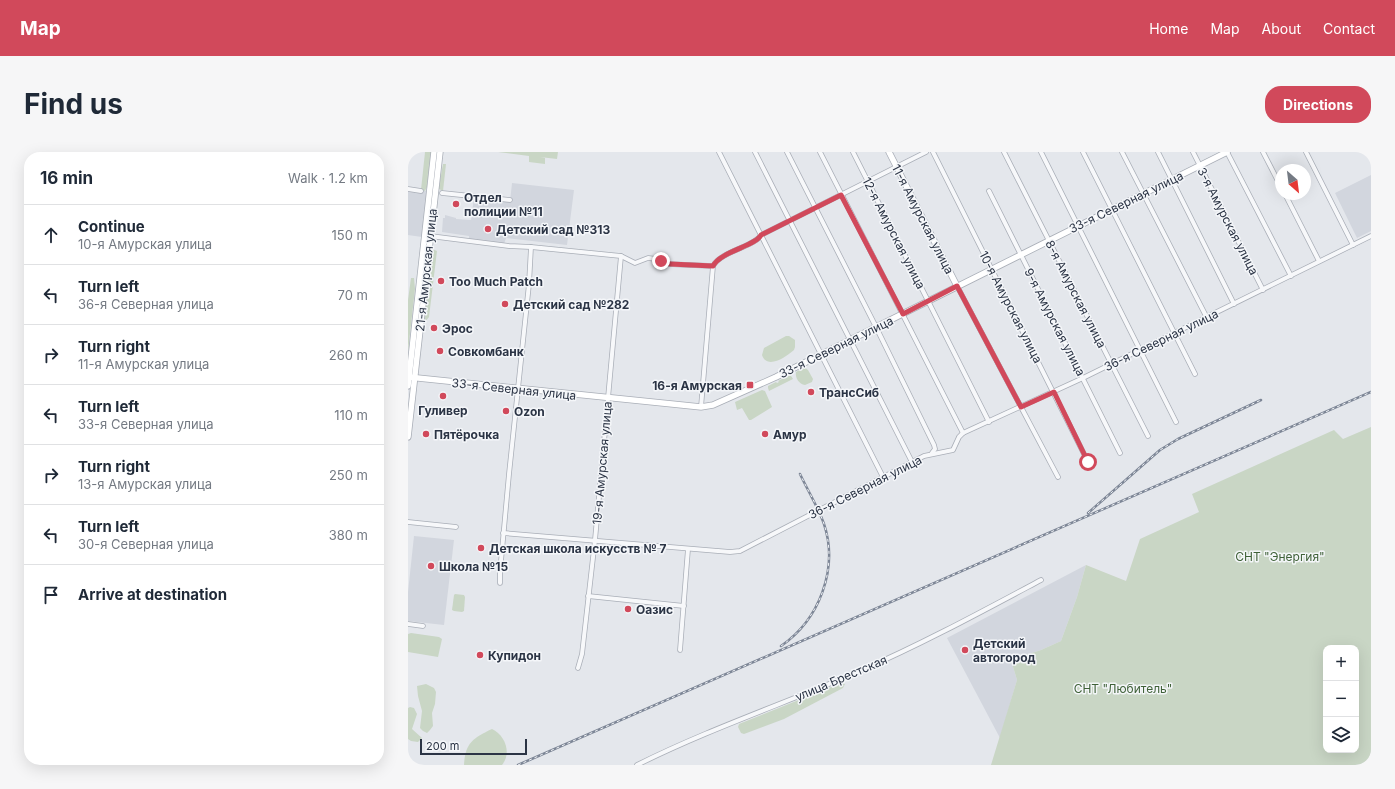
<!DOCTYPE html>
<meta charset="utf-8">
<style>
body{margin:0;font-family:Inter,sans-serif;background:#f6f6f7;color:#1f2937}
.controls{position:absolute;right:12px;bottom:12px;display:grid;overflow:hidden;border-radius:8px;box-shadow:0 4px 16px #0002}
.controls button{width:36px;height:36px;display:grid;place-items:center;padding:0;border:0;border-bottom:1px solid #e0e1e3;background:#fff;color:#1f2937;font:20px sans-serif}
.compass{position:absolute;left:867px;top:12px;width:36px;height:36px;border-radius:50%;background:#fff;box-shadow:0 4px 16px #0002;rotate:152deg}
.scale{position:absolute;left:12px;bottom:10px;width:107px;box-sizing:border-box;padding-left:4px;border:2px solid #2b3445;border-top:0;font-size:11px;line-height:14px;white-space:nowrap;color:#2b3445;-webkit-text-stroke:3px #f4f6f9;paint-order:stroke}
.stop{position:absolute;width:12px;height:12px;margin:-9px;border:3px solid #d1495b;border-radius:50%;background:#fff}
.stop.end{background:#d1495b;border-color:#fff;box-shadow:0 1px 4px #0008}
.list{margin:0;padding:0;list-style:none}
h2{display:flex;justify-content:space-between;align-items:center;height:52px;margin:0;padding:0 16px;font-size:17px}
h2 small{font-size:13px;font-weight:400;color:#747a83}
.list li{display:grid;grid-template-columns:26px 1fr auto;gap:12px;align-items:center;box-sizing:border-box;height:60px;padding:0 16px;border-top:1px solid #e0e1e3}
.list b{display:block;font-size:15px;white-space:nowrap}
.list p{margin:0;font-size:13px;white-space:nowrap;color:#747a83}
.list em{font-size:13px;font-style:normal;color:#747a83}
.icon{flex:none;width:22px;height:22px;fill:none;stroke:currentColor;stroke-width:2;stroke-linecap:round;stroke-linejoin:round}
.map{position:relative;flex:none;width:963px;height:613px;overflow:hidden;border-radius:16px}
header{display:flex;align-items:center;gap:24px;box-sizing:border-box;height:56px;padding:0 20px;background:#d1495b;color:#fff}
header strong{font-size:19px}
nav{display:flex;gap:22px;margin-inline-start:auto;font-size:14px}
.intro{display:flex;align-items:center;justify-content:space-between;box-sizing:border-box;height:96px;padding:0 24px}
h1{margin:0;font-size:28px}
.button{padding:10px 18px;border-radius:16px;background:#d1495b;color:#fff;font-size:14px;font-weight:700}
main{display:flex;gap:24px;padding:0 24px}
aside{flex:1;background:#fff;border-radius:16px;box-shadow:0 4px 16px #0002}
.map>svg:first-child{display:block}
.built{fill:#d2d6de}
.green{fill:#c9d6c5;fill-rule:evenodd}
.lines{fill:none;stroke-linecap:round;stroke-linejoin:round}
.street-casing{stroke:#a9aeb7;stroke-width:5.5}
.secondary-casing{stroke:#a9aeb7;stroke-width:7}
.street{stroke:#f7f8fa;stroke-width:4}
.secondary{stroke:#fff;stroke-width:5.5}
.rail-casing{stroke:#7d8696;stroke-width:2.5}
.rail{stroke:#f4f6f9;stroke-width:1;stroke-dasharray:3;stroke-linecap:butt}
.route{stroke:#d1495b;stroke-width:5}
.poi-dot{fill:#d1495b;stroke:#f4f6f9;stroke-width:1.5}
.labels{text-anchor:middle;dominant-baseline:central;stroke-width:3;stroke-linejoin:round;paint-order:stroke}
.poi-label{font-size:12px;font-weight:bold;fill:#2b3445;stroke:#f4f6f9;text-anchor:start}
.street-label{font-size:12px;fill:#2b3445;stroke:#f4f6f9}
.park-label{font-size:12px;fill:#3f6138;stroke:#f4f6f9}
</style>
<header>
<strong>Map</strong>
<nav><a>Home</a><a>Map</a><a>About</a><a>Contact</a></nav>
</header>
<div class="intro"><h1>Find us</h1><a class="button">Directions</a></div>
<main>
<aside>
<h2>16 min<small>Walk · 1.2 km</small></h2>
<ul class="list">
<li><svg class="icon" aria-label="ahead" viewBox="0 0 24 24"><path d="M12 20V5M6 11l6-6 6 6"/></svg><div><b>Continue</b><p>10-я Амурская улица</p></div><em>150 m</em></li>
<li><svg class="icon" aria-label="left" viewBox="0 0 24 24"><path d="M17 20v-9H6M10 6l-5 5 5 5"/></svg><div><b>Turn left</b><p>36-я Северная улица</p></div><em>70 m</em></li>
<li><svg class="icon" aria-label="right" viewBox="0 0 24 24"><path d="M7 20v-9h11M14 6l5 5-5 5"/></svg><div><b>Turn right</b><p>11-я Амурская улица</p></div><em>260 m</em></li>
<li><svg class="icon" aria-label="left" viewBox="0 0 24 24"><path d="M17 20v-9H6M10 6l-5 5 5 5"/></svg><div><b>Turn left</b><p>33-я Северная улица</p></div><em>110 m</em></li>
<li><svg class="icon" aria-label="right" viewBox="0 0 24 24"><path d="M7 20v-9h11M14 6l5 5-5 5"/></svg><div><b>Turn right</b><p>13-я Амурская улица</p></div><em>250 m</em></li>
<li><svg class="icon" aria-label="left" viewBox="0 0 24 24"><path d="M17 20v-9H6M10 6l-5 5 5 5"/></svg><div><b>Turn left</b><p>30-я Северная улица</p></div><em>380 m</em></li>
<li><svg class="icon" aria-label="arrive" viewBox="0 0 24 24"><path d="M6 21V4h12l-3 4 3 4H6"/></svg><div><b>Arrive at destination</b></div></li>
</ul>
</aside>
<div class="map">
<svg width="963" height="613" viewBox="0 0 963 613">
<rect width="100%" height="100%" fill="#e4e7ec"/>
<g class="built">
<path d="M963 23V79L949 86 927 41Z"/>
<path d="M104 31 166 38 159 93 98 86 96 92 61 88V84L34 80 35 66H37V63L48 66V67L63 68 66 46 102 50Z"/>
<path d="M0 37 19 39 14 85 0 83Z"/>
<path d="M6 384 46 388 36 473 0 469V440Z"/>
<path d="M678 413 669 445 653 489 633 498 603 508 609 528 592 586 539 486Z"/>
</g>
<g class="green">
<path d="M17 0H23L19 35 17 39 13 38Z"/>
<path d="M90 0H150L149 7 132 5 137 6V12L121 10V4Z"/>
<path d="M35 12H38L35 39 31 37V34Z"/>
<path d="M24 97 29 99 21 165 17 170 16 163 20 127 23 118 22 115Z"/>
<path d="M3 126H6L7 137 0 200V148Z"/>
<path d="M378 184H381L387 188V195L386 198C378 205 359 218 354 203L356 196Z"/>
<path d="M396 215 400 218 405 227 404 230 397 233C391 232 387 226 388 220Z"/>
<path d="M380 224H383L385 227 361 239 360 236V234L368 230 369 231 371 230 370 229Z"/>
<path d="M354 238 357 239 364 255 343 268H341L334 256 329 258 327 250Z"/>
<path d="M963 275V613H583L609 528 603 508 633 498 653 489 669 445 678 413 718 429 732 387 791 360 784 342 926 278 935 287ZM918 496H948V598H918Z"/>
<path d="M47 442 56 443 57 445 56 459 54 460 46 459 44 458 46 443Z"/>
<path d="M3 481 31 485 34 487 30 505 0 500V482Z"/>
<path d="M433 531 437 532 435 536 376 567 336 582 333 581 330 575 331 572Z"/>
<path d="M18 532 26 536 28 540 27 552 24 561 25 574 22 578 19 581 15 579 12 576 14 559 10 544 9 534Z"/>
<path d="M2 555 6 556 9 562 4 577 14 586 10 590 3 589 0 587V556Z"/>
<path d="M84 577C97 583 104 601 94 613H56C57 591 65 586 84 577Z"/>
</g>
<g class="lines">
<defs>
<g id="street">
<path d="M311 0 475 325"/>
<path d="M347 0 504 310"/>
<path d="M379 0 468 175 526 293 527 297 524 301"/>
<path d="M412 0 555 281"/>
<path d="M445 0 581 270"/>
<path d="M525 0 680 310"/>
<path d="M596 0 740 284"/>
<path d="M633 0 768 270"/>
<path d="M675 0 787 222"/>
<path d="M714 0 799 166"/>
<path d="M750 0 826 152"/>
<path d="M785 0 855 138"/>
<path d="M819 0 883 124"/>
<path d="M855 0 873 35"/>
<path d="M898 0 945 93"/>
<path d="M0 37 13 39"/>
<path d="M581 39 712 301"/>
<path d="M34 41 102 48"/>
<path d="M877 42 911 109"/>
<path d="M22 84 101 94 123 95 213 104 227 111 240 106 248 107 259 112 305 114C313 99 348 94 353 83L518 0"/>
<path d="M549 134 650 325"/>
<path d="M293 255 305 114"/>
<path d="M0 370 48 375"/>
<path d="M95 381 322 400 332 399 516 304 545 298 551 285 555 281 675 226 963 84"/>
<path d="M92 431V420L101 322 121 132 123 95"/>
<path d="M180 444 276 454"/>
<path d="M0 472 15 474"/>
<path d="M272 498 280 397"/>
<path d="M170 516 174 502 187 388 213 104"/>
<path d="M229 613C301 577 378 551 452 519 514 492 573 460 633 428"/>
</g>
<g id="secondary">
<path d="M481 0 549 134"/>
<path d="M0 225 264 252 293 255 305 253 368 225 819 0"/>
<path d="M0 234 26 0"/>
<path d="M0 285 32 0"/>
</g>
</defs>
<use href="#street" class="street-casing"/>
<use href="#secondary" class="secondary-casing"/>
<use href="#street" class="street"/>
<use href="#secondary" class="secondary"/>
<defs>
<g id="rail">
<path d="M680 361 752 298 770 287 853 248"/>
<path d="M373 494C411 468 431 417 416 372 410 355 400 339 392 322"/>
<path d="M110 613 963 240"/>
</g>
</defs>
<use href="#rail" class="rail-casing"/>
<use href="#rail" class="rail"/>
</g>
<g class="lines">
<path class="route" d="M253 109 262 112 305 114C313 99 348 94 353 83L433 43 495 162 549 134 613 255 646 240 680 310"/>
</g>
<g class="poi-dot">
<circle cx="48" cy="52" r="4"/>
<circle cx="80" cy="77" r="4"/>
<circle cx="33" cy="129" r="4"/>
<circle cx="97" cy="152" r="4"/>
<circle cx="26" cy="176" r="4"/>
<circle cx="32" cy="199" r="4"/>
<rect x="338" y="229" width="8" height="8" rx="2"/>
<circle cx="403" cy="240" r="4"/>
<circle cx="35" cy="244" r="4"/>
<circle cx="98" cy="259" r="4"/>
<circle cx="18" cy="282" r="4"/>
<circle cx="357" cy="282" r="4"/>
<circle cx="73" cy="396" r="4"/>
<circle cx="23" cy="414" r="4"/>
<circle cx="220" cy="457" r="4"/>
<circle cx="557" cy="498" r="4"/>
<circle cx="72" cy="503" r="4"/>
</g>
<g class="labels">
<g class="poi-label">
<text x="56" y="45">Отдел<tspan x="56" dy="14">полиции №11</tspan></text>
<text x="88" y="77">Детский сад №313</text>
<text x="41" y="129">Too Much Patch</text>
<text x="105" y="152">Детский сад №282</text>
<text x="34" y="176">Эрос</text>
<text x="40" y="199">Совкомбанк</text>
<text x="334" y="233" text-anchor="end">16-я Амурская</text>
<text x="411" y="240">ТрансСиб</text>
<text x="35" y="258" text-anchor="middle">Гуливер</text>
<text x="106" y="259">Ozon</text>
<text x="26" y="282">Пятёрочка</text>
<text x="365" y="282">Амур</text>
<text x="81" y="396">Детская школа искусств № 7</text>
<text x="31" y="414">Школа №15</text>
<text x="228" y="457">Оазис</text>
<text x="565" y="491">Детский<tspan x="565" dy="14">автогород</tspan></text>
<text x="80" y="503">Купидон</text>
</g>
<g class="street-label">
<text transform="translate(718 50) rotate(-26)">33-я Северная улица</text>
<text transform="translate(515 67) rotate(63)">11-я Амурская улица</text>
<text transform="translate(820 69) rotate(63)">3-я Амурская улица</text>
<text transform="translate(486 81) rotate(63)">12-я Амурская улица</text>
<text transform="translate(18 118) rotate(-84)">21-я Амурская улица</text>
<text transform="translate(668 142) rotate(63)">8-я Амурская улица</text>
<text transform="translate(603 155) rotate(63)">10-я Амурская улица</text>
<text transform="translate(647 170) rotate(63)">9-я Амурская улица</text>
<text transform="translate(753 188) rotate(-26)">36-я Северная улица</text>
<text transform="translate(428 195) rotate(-26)">33-я Северная улица</text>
<text transform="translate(106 237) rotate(6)">33-я Северная улица</text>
<text transform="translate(194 311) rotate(-85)">19-я Амурская улица</text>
<text transform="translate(457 335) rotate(-27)">36-я Северная улица</text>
<text transform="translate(433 526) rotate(-23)">улица Брестская</text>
</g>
<g class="park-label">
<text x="872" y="404">СНТ "Энергия"</text>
<text x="715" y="536">СНТ "Любитель"</text>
</g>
</g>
</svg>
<div class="controls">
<button>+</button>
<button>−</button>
<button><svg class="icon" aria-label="layers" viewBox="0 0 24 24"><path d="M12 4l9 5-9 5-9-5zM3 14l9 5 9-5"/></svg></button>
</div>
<svg class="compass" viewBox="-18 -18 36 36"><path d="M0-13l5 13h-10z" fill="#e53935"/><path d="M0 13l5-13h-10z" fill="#747a83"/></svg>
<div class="scale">200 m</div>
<div class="stop" style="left:680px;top:310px"></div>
<div class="stop end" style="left:253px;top:109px"></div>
</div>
</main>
